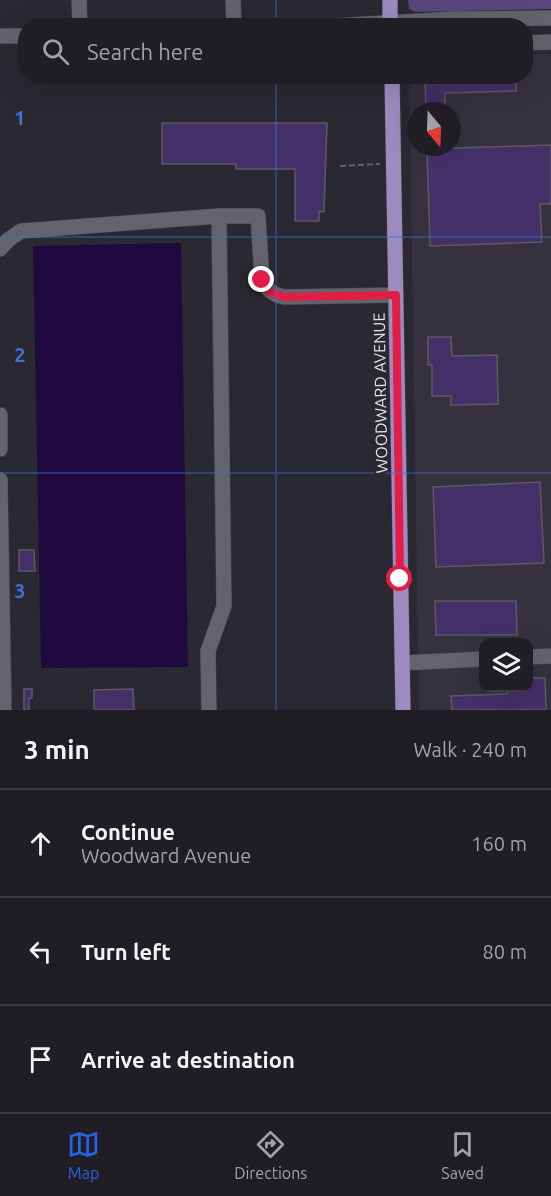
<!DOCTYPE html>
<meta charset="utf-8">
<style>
body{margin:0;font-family:Ubuntu,sans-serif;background:#28272c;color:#f1f3f6}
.controls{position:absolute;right:18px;bottom:18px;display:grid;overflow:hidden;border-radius:12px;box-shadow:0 6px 24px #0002}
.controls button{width:54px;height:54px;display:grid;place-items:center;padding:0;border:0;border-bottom:2px solid #3d3c41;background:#201e24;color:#f1f3f6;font:30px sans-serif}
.compass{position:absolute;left:407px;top:102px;width:54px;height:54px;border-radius:50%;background:#201e24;box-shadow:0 6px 24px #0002;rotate:161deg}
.stop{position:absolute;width:18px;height:18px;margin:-14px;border:4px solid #e11d48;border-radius:50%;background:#fff}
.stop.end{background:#e11d48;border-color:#fff;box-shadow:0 2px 6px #0008}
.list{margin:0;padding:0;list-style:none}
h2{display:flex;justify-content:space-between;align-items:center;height:78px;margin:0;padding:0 24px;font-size:26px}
h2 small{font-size:20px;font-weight:400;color:#a2a2a6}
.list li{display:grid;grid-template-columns:39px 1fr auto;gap:18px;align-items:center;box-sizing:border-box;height:108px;padding:0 24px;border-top:2px solid #3d3c41}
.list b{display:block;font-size:22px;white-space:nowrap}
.list p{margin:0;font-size:20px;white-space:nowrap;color:#a2a2a6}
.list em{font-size:20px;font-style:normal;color:#a2a2a6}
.icon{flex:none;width:33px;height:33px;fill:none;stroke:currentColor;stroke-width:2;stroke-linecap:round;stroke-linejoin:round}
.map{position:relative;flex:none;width:551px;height:710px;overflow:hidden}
.search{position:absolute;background:#201e24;box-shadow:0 6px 24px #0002;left:18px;right:18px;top:18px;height:66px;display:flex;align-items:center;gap:15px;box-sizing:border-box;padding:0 21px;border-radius:24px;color:#a2a2a6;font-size:22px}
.sheet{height:402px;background:#201e24}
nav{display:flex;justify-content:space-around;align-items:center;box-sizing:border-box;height:84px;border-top:2px solid #3d3c41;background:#201e24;font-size:16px;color:#a2a2a6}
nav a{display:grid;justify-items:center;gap:3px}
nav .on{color:#2563eb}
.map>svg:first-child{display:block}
.built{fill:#35313e;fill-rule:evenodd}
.green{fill:#58467c}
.water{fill:#20093e}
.building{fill:#443068;stroke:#5c5a62;stroke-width:1.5}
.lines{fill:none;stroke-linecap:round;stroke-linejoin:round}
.minor-casing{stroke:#46444a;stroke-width:16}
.major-casing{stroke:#46444a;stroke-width:16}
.path{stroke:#646269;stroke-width:2;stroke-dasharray:6 3;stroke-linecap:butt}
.minor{stroke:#64626b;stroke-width:15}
.major{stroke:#9b8bbf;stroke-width:15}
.route{stroke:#e11d48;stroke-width:8}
.grid{fill:none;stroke:#456cdc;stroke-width:1.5;stroke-opacity:0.55}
.labels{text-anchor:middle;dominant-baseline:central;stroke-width:4.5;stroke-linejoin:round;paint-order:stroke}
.street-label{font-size:16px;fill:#e6e5ea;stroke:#2a2830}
.grid-label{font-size:20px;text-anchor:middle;font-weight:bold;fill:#456cdc;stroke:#2a2830;stroke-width:4.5;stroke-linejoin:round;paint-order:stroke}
</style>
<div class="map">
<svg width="551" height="710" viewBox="0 0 551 710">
<rect width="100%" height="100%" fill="#2a2830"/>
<path class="built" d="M526 54H550L551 61V710H419L409 77 526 76ZM416 111H452V147H416ZM484 642H528V688H484Z"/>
<path class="green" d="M408 0H551V9L416 12 409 9Z"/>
<path class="water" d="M181 243 188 667 41 668 33 246Z"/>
<g class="building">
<path d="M425 76H516V91L445 93V111H426Z"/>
<path d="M162 123H327L324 212 319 211V221H295V169H236V164H162Z"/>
<path d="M551 145V204H540L542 242 430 246 427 149Z"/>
<path d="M428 337H451L452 356 497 355 498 404 451 405V396H432V365H428Z"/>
<path d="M540 482 544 563 436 567 433 487Z"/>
<path d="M19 550H34L35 571H19Z"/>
<path d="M435 601H516L517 635H436Z"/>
<path d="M528 678H545L546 710H452L451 696 507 694V688H528Z"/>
<path d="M24 689H32V698H29V710H24Z"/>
<path d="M133 689 134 710H94V690Z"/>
</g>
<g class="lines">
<defs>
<g id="minor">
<path d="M79 0 80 26"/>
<path d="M233 0 234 26"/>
<path d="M332 26 454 19 551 18"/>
<path d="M0 36H26"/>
<path d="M526 43 551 42"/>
<path d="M219 216H258L262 280C267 290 273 295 284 297L396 295"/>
<path d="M0 249 8 240 21 231 219 216 224 606 208 651 209 710"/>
<path d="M0 415V449"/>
<path d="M0 480 4 710"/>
<path d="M528 657 551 656"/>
<path d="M402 663 484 659"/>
</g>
<g id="major">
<path d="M390 0V26"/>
<path d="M392 76 403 710"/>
</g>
</defs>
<use href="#minor" class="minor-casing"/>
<use href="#major" class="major-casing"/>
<path class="path" d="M340 166 380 164"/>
<use href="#minor" class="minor"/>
<use href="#major" class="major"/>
</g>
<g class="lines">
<path class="route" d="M262 280 270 292 284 297 396 295 400 579"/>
</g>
<path class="grid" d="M276 0V26M276 76V710M0 237H551M0 473H551"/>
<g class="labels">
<g class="street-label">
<text transform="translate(380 393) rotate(-91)">WOODWARD AVENUE</text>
</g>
</g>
<g class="grid-label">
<text x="20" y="125">1</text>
<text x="20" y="362">2</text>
<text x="20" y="598">3</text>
</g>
</svg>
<div class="controls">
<button><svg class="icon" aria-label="layers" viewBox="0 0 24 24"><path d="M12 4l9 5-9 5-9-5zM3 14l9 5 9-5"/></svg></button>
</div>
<svg class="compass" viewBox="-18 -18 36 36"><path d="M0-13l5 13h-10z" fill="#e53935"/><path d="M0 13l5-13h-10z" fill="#a2a2a6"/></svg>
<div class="stop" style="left:400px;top:579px"></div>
<div class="stop end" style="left:262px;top:280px"></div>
<div class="search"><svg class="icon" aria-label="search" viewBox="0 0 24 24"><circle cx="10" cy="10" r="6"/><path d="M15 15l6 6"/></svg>Search here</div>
</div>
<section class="sheet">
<h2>3 min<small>Walk · 240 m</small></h2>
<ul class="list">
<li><svg class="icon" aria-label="ahead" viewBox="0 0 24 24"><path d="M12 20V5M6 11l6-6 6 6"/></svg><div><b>Continue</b><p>Woodward Avenue</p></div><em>160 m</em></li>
<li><svg class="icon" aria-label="left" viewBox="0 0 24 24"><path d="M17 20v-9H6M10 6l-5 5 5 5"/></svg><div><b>Turn left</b></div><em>80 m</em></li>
<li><svg class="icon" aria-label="arrive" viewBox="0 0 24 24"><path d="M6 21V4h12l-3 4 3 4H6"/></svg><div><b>Arrive at destination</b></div></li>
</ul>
</section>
<nav>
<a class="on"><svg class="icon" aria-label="map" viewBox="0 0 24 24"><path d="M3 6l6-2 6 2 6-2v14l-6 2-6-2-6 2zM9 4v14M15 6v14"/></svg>Map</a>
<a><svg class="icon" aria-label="directions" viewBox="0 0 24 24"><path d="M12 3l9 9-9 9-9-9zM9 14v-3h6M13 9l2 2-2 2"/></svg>Directions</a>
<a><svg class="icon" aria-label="saved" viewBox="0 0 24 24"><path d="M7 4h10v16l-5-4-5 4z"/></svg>Saved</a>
</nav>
